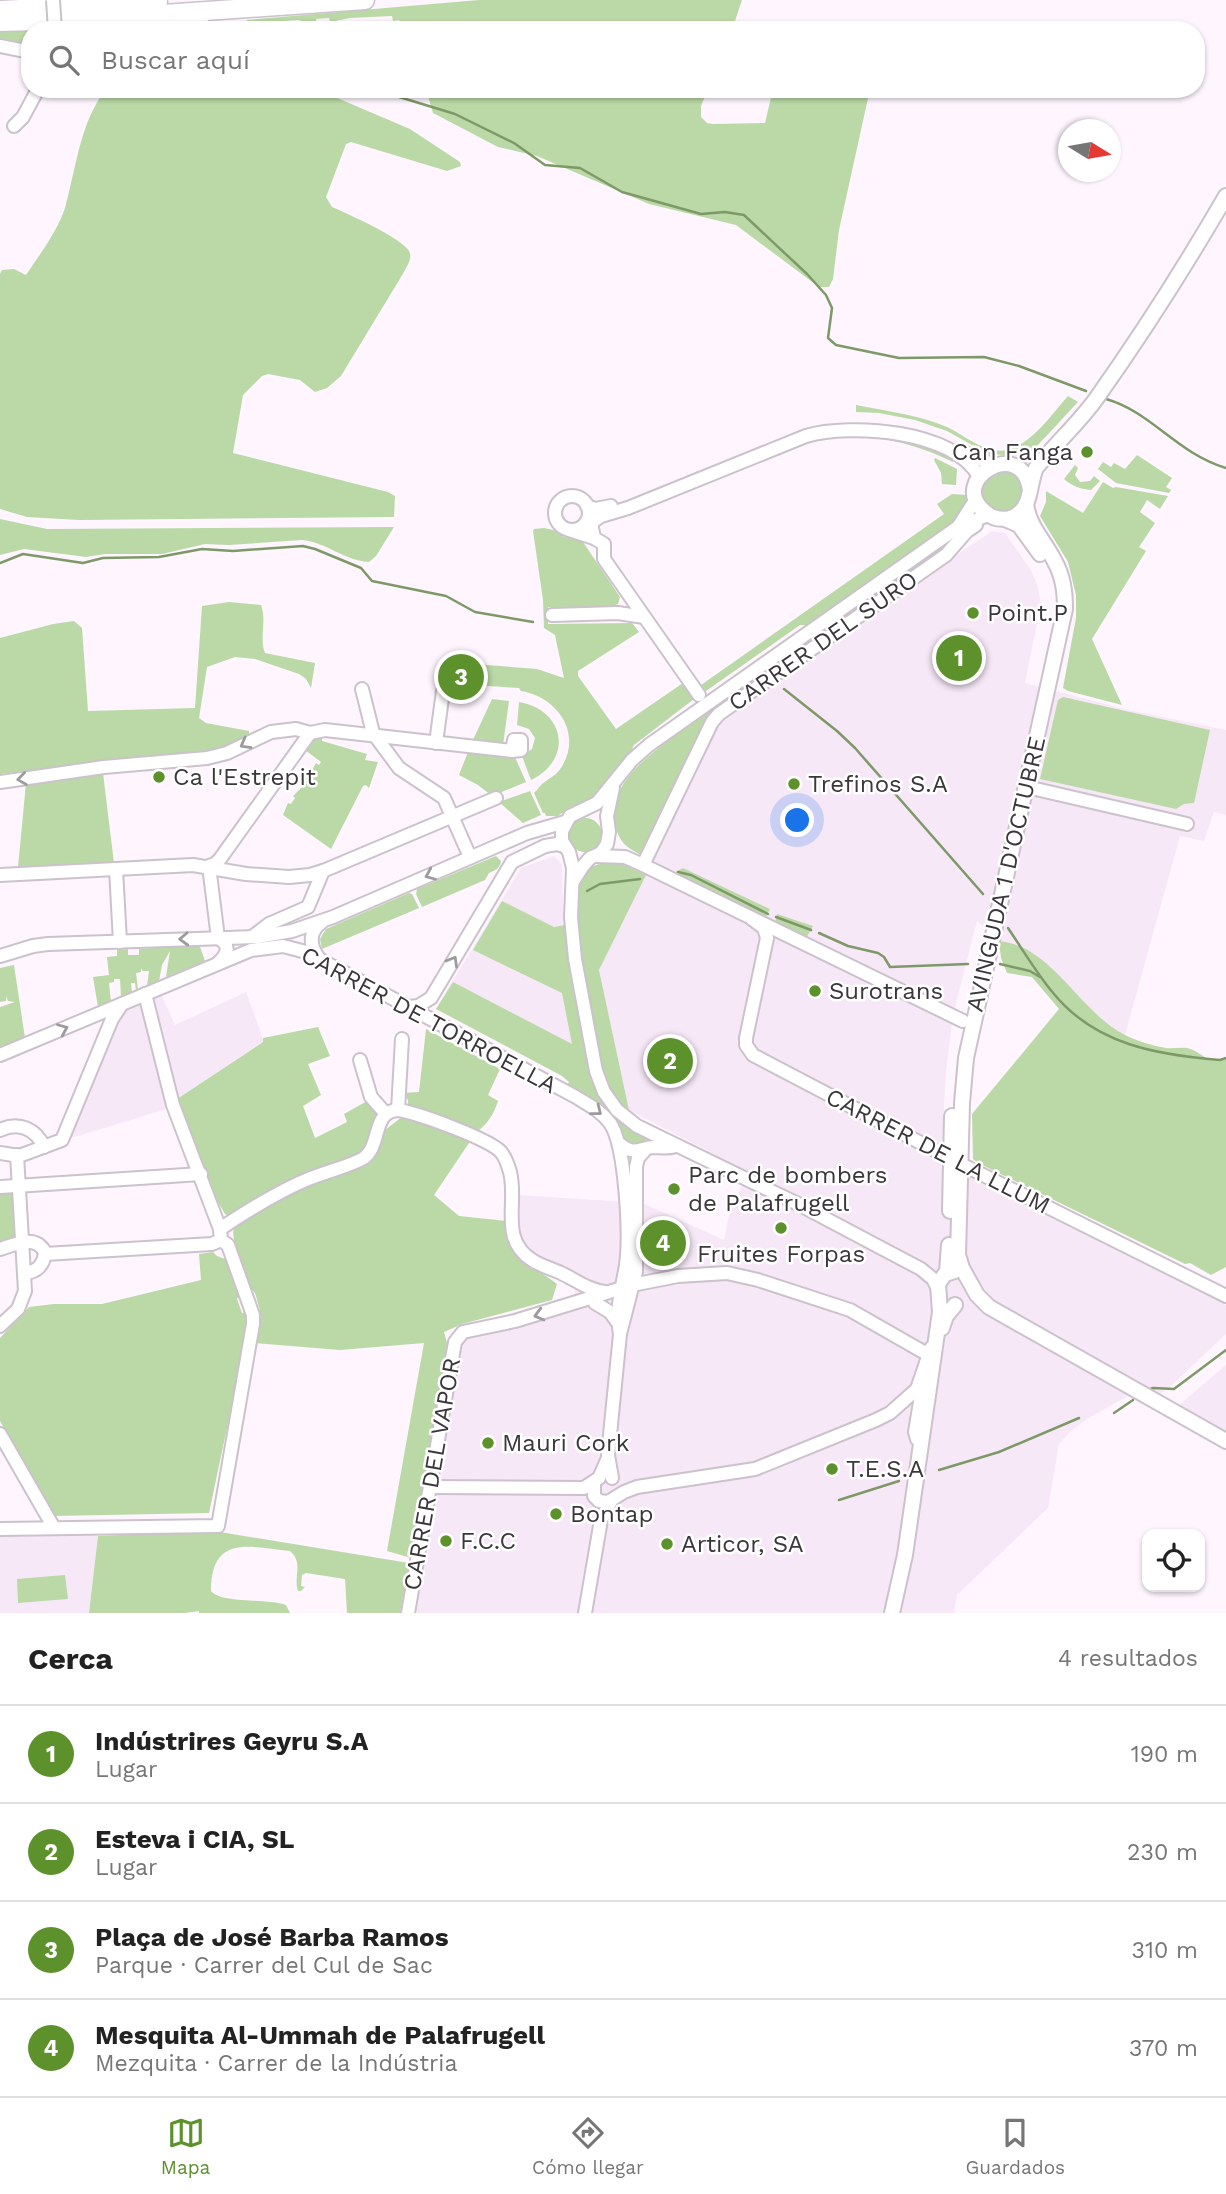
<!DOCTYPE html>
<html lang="es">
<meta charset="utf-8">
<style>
body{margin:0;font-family:"Work Sans",sans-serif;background:#f2f2f2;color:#222}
.controls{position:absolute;right:21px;bottom:21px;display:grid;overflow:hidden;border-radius:14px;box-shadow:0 2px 5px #0004}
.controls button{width:63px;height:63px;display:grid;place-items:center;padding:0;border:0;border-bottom:2px solid #e0e0e0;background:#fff;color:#222;font:35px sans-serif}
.compass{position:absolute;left:1058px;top:119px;width:63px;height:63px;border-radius:50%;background:#fff;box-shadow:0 2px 5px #0004;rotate:101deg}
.you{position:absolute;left:798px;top:821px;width:24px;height:24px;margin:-18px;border:5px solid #fff;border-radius:50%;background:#1a73e8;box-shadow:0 0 0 10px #1a73e833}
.badge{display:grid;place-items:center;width:46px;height:46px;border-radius:50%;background:#5c912b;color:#fff;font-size:23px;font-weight:700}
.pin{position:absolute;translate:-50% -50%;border:4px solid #fff;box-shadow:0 2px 7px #0006}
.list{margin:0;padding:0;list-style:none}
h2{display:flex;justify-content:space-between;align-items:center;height:91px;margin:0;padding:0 28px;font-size:30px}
h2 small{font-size:23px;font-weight:400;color:#767676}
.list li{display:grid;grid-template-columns:46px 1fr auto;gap:21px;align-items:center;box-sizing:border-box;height:98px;padding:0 28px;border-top:2px solid #e0e0e0}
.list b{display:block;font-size:26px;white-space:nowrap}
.list p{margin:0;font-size:23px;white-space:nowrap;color:#767676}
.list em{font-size:23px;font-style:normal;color:#767676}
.icon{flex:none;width:38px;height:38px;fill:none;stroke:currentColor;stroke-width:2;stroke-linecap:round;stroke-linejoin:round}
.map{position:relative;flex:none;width:1226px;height:1613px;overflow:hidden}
.search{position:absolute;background:#fff;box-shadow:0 2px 5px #0004;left:21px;right:21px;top:21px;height:77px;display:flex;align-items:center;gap:18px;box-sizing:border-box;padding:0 24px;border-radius:28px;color:#767676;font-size:26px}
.sheet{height:483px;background:#fff}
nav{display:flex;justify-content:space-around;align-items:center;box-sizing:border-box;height:98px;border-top:2px solid #e0e0e0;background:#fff;font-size:19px;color:#767676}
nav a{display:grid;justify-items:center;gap:4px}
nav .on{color:#5c912b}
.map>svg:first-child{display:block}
.built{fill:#f7e8f8}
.green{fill:#bad9a6}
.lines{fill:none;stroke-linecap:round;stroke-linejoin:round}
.stream{stroke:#7d9967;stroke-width:2.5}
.minor-casing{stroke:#cbc2cb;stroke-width:16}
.major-casing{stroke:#cbc2cb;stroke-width:18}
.highway-casing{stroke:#cbc2cb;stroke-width:21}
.minor{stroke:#fff;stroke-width:12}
.major{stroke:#fff;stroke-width:14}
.highway{stroke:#fff;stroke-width:18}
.minor-bridge-casing{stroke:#cbc2cb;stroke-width:16;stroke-linecap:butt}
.minor-bridge{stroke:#fff;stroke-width:12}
.oneway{stroke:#9d9b9d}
.poi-dot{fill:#5c912b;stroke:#fff;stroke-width:2.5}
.labels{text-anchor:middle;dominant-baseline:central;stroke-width:5;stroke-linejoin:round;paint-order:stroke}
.poi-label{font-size:24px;fill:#3b373b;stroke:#fff;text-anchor:start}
.street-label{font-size:24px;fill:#3b373b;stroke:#fff}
</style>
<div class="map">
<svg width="1226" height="1613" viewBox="0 0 1226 1613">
<rect width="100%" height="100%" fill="#fef5fe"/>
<g class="built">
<path d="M992 531 1005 533 1030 569 1037 584 1041 604 1025 683 1124 709 1226 730V815L1214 812 1204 841 1180 836 1125 1035 1086 1017 977 921 953 1015 946 1072 941 1163 1226 1305V1334L1174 1383 1146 1405 1128 1396 1087 1419 1070 1432 1059 1444 1048 1508 957 1595 954 1613H408L458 1335 568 1306 575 1293V1287L566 1281 525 1264 515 1252 507 1236 506 1194 642 1203 724 1240 729 1215 748 1172 629 1110 599 970 715 729 724 716 768 682Z"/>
<path d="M554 856 562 864 563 909 583 1043 580 1057 436 1009 521 868Z"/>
<path d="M246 992 264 1041 178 1098 180 1105 65 1140 121 1011 161 994 175 1025Z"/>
<path d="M1226 1365V1433L1178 1406Z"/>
<path d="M0 1536H98L89 1613H0Z"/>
</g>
<g class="green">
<path d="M479 0H742L732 30H403L399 20 393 21 392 16 350 18 330 22 329 18 316 19 317 25 305 27 304 22 299 20 251 23 246 20Z"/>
<path d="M47 28 30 30V48L0 42V29Z"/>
<path d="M106 89H316L410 129 460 162 461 166 447 171 351 142 346 144 326 197 332 207C348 214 402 238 409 251 413 258 407 266 404 272L341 376 327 388 315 392 300 380 268 374 262 376 243 395 233 453 388 492 395 496 394 517 79 520 27 517 0 509V274L2 270 14 269 26 275C40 254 57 232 65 208 76 169 80 122 106 89Z"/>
<path d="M426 89H708L701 106V117L707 123 713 124 765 123 773 89H870L839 230 833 279 829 287H819L736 225 649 204 537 156 498 147 433 113Z"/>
<path d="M1068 396 1078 402 1036 447 1023 456 988 454 947 431 915 420 879 413 856 412V405C887 411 918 415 947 427 964 435 987 455 1007 450 1033 443 1051 415 1068 396Z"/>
<path d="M833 435 896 437 932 448 954 459 953 462C906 439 855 428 805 444L636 512 625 516 624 513 805 441Z"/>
<path d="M1137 455 1172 478 1166 487 1171 490 1169 493 1116 483 1098 469 1103 462 1111 467 1114 463 1125 469Z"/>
<path d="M935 458 957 469 956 485 942 484 941 473 934 460Z"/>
<path d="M1075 465 1078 468 1075 475 1080 482 1090 481 1094 476 1100 481 1091 490C1080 489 1072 486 1064 479Z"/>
<path d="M995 471C1012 471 1016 474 1025 487L1019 509 998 515 981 501 980 487Z"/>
<path d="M1103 482 1113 488 1116 487 1168 496 1160 509 1147 500 1140 512 1155 523 1139 547 1146 551 1092 639 1122 705 1068 691 1063 688 1076 618V595L1068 562 1040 516 1046 502V491L1083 513Z"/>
<path d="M952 494 967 495V503L956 520 806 625H800L706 691 701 685 944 514 937 504Z"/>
<path d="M0 519 47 529 394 527 376 556 369 562C345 561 326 542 302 540L229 545 205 544 162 554H105L86 557 24 549 0 555Z"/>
<path d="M544 528 553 530 564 537 581 539 620 597 618 604 611 607H548V624L632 623 639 632 578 671V676L616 729 683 683 694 699 634 745 628 758 615 770 595 797 587 802 570 807 558 816H546L545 813H543L534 793C536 791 538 789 540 786 547 779 555 777 561 768 583 734 558 697 521 691L519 688 461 684 460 687 448 686 445 681H440L442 666 472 669 474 664 537 669 564 678 555 635 544 628 543 600 533 531 534 529Z"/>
<path d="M959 535 952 546 727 703 642 855C626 848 619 842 615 824 608 784 646 758 674 736Z"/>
<path d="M229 602 261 605C267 621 259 639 265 653L315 663 311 688 306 679 299 674 255 659 235 657 207 667 199 718 206 723 249 731V736L211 754 99 762 0 774V638L53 624 74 621 82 628 88 711 195 708 202 606Z"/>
<path d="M1063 697 1210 730 1194 803 1184 804 1176 809 1040 779 1057 704 1058 700Z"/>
<path d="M492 699 509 701 503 745 472 742Z"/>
<path d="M519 702C565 710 574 759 531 780L522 756 532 749 535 738 529 729 517 725Z"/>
<path d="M322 736V741L367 754 365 760 378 762 369 788 366 785 363 786 331 849 283 815 288 803 291 804 295 798 293 796 304 785 303 783 307 776 310 777 314 772 312 770 316 763 319 765 321 762 305 750 314 739Z"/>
<path d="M468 752 515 757 526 782 492 796 478 785 459 775Z"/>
<path d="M103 773 114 863 18 867 26 783Z"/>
<path d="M530 791 541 815 523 823 499 802Z"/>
<circle cx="585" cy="835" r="17"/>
<path d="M496 856 501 861C500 869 495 870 489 873L485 880 422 907 416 894 417 889Z"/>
<path d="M607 862 622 864 646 875 599 970 629 1110C620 1104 613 1095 608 1085 593 1050 568 913 581 879 585 867 596 865 607 862Z"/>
<path d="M683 868 770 909 765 919 677 876 674 873Z"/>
<path d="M409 893 412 894 419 908 322 949 320 939 326 929Z"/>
<path d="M502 901 554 927 565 925C570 953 574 982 578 1010 587 1067 593 1117 653 1142L626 1145 566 1087 569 1082 562 1076 436 1009 453 982 572 1044 562 993 473 950Z"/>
<path d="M777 914 813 926 806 938 775 923Z"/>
<path d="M999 941C1052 946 1079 1012 1125 1035 1137 1041 1153 1046 1166 1048 1173 1049 1180 1047 1187 1048 1203 1051 1207 1067 1226 1057V1267L1211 1275 1190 1263 1185 1264 978 1163 973 1159 972 1114 1059 1009 1032 977 1007 973 1001 958Z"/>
<path d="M168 947H200L205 961 166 977 170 951 162 965 159 981 147 986 149 971H143L141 968V972L136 973 138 990 136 991 135 983H131L132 992 121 997 120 979H114V982L109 983 111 1001 98 1007 93 977 109 975 107 957 117 956V950L128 949V955H139V949Z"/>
<path d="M14 965 25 1038 0 1049V1007L15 1002 8 1001 6 996V1001L0 1002V968Z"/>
<path d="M318 1027 330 1056 308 1064 321 1095 303 1106 315 1138 347 1122 344 1114 369 1100C383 1114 374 1133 371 1151L229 1216 225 1214 218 1202 177 1099 263 1042V1038Z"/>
<path d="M426 1029 500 1069 488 1095 498 1101C494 1114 488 1123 477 1132L408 1108V1100L402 1093 419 1092Z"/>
<path d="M402 1117H408L471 1140 434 1195 459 1216 507 1221C508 1259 531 1264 557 1284L552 1300 462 1324 444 1332 448 1347 411 1558 387 1551 424 1343 340 1350 253 1343 250 1319 209 1513 54 1516 0 1421V1338L29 1307 54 1304H102L201 1280 199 1254 213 1252 217 1256 230 1261 240 1293 237 1299 242 1313 260 1310 255 1293 246 1283 236 1254 233 1232 237 1222 301 1185 364 1162 385 1130Z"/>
<path d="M8 1191 15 1197 17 1238 0 1243V1192Z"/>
<path d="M214 1531 409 1563 400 1613H347L345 1579 306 1573 302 1575 301 1586 305 1587 301 1591H298C293 1576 304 1563 290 1551 250 1547 211 1534 211 1591 222 1604 266 1598 286 1605L290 1613H199V1611L185 1613H89L98 1536Z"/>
<path d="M65 1575 68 1599 18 1603 17 1579Z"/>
</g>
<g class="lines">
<g class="stream">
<path d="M373 89 455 114 514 143 545 165 580 168 622 192 701 214 725 212 744 215 807 274 826 295 832 308 828 338 836 345 899 358 984 357 1019 366 1086 391"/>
<path d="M1106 399C1152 412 1176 453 1226 468"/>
<path d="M0 563 23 554 83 563 103 558 159 557 202 549 233 551 303 546 315 549 361 568 372 581 446 596 475 612 533 622"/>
<path d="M784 689 837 731 855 748 983 894"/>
<path d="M678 872 691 875 768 914"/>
<path d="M587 891 600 884 640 879"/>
<path d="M776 917 811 930"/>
<path d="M1008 928C1023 950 1037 974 1054 994 1096 1045 1158 1055 1220 1060L1226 1058"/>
<path d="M819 933 848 946 878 953 884 957 890 967 968 964"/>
<path d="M1000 964 1030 971 1040 977"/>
<path d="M1148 1390 1153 1388 1174 1389 1226 1350"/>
<path d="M1114 1413 1133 1400"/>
<path d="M939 1470 999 1452 1079 1418"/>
<path d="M839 1500 899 1481"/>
</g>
<defs>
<g id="minor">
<path d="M0 46 30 52"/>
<path d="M14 126 23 117 38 89"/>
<path d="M963 452 994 465"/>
<circle cx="572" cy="513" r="17"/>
<path d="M587 506 595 509 611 506"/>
<path d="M958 527 976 499"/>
<path d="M569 530 594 538 604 544V559L699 695"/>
<path d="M594 538 591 523 601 516 628 508 806 436C850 423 955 430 979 477"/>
<path d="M552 615 618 613 644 617"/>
<path d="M362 689 373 733 399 768 444 798 470 857"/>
<path d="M436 743 443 691"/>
<path d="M0 782 104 767 207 758 227 753 271 732 296 729 310 733 325 730 512 751 521 750V740H514L512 751"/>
<path d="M1027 787 1187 824"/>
<path d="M597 856 625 857 643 865 963 1021"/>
<path d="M643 865 712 722 719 714 946 555 967 531 976 525"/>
<path d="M116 869 120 942"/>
<path d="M0 875 193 865 246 874 289 877 310 875 323 871 496 798"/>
<path d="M574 880 583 866 590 858 601 853 607 844 609 832 607 816 613 788"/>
<path d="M752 919 764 928 767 938 746 1038V1045L753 1055 961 1164 1226 1296"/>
<path d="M252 937 269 924 308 907 323 871"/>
<path d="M0 956 33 946 48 944 257 937 292 931 333 917 527 833 565 822"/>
<path d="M318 957C309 945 309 931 322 922"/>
<path d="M218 963C228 954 231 945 218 938L209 866 215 864 220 859 310 733"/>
<path d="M409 1007 418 1006 431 998 512 862 545 846 557 844 564 846"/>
<path d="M0 1055 251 950 283 946 306 952 576 1097C589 1105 601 1111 610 1123 626 1146 630 1236 626 1265 622 1289 615 1310 620 1334"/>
<path d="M360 1060 371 1097 386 1114"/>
<path d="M398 1110 402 1039"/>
<path d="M0 1130C19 1121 36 1129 44 1147"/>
<path d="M620 1144C634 1156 639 1148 653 1147 662 1147 666 1149 676 1146"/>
<path d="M0 1153 19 1156 62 1140 112 1019 122 1004"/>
<path d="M0 1187 201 1174"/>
<path d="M220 1229C247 1211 277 1192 306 1180 324 1172 345 1168 362 1159 382 1148 371 1111 398 1110 418 1113 489 1139 501 1152 506 1158 508 1165 510 1172 518 1203 499 1239 532 1260 541 1266 552 1269 561 1273 576 1280 588 1290 605 1292"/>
<path d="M0 1249C16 1244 35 1234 45 1252 44 1265 37 1272 25 1273"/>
<path d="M45 1254 212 1244 221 1240"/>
<path d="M937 1287 933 1279 921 1269 800 1205 637 1126 617 1110 604 1092 596 1071 575 959 571 917 573 868 569 852 562 841V831L570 816 597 803 632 760 649 745 958 527 988 515"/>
<path d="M595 1303 610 1312 618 1323"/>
<path d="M0 1326 18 1309 25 1291 17 1155"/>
<path d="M920 1383 922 1390 915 1432 917 1439 921 1443"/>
<path d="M0 1434 54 1528"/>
<path d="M612 1478 608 1455 620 1334 636 1272V1167L638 1158 646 1149"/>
<path d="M594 1483V1496L599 1501 608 1502 624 1492 637 1487 755 1469 876 1420 890 1413 917 1389 931 1348"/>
<path d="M430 1487 584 1488 599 1478 608 1458"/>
<path d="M0 1529 218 1526 253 1324V1315L228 1245 221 1240 220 1229 173 1105 145 994"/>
<path d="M408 1613 455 1342 463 1332 515 1321 632 1285 678 1276 727 1273 758 1280 850 1310 927 1354"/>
<path d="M585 1613 601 1520 611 1501"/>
</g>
<g id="major">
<path d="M1030 490C1022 435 946 480 985 512 992 518 1001 520 1010 518 1033 511 1028 485 1036 468 1055 444 1078 424 1096 399 1142 334 1186 265 1226 196"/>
<path d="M1026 504C1029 527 1044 540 1054 560 1063 576 1065 591 1065 609L966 1058 962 1103 958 1255 962 1268 977 1295 989 1307 1226 1441"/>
<path d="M1005 519 1019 525 1040 554"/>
<path d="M950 1211 952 1116"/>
<path d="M947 1272 949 1245"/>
<path d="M942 1328 946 1316 955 1305"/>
<path d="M892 1613 905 1555 940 1312 938 1284 945 1274 955 1271"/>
</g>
<g id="highway">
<path d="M1 10 158 2"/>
<path d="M0 22 76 20 365 0"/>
<path d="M154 30 199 21"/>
</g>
</defs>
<use href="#minor" class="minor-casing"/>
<use href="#major" class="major-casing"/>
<use href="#highway" class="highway-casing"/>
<use href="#minor" class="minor"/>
<use href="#major" class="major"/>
<use href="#highway" class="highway"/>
<defs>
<path id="minor-bridge" d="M53 0 55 30"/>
</defs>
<use href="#minor-bridge" class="minor-bridge-casing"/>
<use href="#minor-bridge" class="minor-bridge"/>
</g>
<defs><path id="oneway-chevron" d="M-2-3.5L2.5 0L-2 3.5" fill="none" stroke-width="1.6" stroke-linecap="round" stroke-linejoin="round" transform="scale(1.75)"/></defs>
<g class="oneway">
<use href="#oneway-chevron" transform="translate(245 744) rotate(151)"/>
<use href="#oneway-chevron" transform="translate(22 779) rotate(172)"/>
<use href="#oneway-chevron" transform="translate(430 875) rotate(157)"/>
<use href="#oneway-chevron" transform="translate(184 939) rotate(178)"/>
<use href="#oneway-chevron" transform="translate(453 961) rotate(-60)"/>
<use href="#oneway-chevron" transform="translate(63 1029) rotate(-23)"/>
<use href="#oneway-chevron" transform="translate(597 1111) rotate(38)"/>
<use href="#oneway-chevron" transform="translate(539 1315) rotate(165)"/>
</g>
<g class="poi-dot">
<circle cx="1087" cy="452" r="7"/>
<circle cx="973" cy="613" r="7"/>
<circle cx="159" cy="777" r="7"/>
<circle cx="794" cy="784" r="7"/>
<circle cx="815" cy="991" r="7"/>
<circle cx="674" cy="1189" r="7"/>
<circle cx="781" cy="1228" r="7"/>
<circle cx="488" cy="1443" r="7"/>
<circle cx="832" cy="1469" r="7"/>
<circle cx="556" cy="1514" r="7"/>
<circle cx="446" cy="1541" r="7"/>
<circle cx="667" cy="1544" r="7"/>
</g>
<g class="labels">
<g class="poi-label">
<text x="1073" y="452" text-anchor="end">Can Fanga</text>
<text x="987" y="613">Point.P</text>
<text x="173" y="777">Ca l'Estrepit</text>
<text x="808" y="784">Trefinos S.A</text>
<text x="829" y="991">Surotrans</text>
<text x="688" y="1175">Parc de bombers<tspan x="688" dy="28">de Palafrugell</tspan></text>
<text x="781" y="1254" text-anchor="middle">Fruites Forpas</text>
<text x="502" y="1443">Mauri Cork</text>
<text x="846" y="1469">T.E.S.A</text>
<text x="570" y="1514">Bontap</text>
<text x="460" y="1541">F.C.C</text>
<text x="681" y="1544">Articor, SA</text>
</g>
<g class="street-label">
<text transform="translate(823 641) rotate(-35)">CARRER DEL SURO</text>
<text transform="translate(1006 874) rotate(-77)">AVINGUDA 1 D'OCTUBRE</text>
<text transform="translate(429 1020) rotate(28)">CARRER DE TORROELLA</text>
<text transform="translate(938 1151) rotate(27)">CARRER DE LA LLUM</text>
<text transform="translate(432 1474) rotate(-80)">CARRER DEL VAPOR</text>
</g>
</g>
</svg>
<div class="controls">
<button><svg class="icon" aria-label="locate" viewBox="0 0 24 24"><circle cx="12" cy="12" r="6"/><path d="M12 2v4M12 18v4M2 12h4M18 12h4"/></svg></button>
</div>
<svg class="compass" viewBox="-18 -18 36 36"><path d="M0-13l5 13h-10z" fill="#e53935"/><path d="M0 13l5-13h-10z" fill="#767676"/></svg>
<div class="you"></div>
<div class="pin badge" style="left:959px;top:658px">1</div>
<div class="pin badge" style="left:670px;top:1061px">2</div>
<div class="pin badge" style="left:461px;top:677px">3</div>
<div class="pin badge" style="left:663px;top:1243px">4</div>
<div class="search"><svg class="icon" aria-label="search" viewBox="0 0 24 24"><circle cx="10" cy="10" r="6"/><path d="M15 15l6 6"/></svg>Buscar aquí</div>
</div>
<section class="sheet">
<h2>Cerca<small>4 resultados</small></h2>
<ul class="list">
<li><span class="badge">1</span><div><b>Indústrires Geyru S.A</b><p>Lugar</p></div><em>190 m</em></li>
<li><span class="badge">2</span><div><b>Esteva i CIA, SL</b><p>Lugar</p></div><em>230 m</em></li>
<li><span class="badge">3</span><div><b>Plaça de José Barba Ramos</b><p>Parque · Carrer del Cul de Sac</p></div><em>310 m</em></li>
<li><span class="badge">4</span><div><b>Mesquita Al-Ummah de Palafrugell</b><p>Mezquita · Carrer de la Indústria</p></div><em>370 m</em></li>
</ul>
</section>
<nav>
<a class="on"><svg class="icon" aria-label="map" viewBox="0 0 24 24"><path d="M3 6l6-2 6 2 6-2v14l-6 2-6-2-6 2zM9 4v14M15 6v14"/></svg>Mapa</a>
<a><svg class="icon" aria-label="directions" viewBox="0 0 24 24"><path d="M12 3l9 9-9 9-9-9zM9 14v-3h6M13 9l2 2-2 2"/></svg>Cómo llegar</a>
<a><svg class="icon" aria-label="saved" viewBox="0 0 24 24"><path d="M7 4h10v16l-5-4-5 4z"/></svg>Guardados</a>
</nav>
